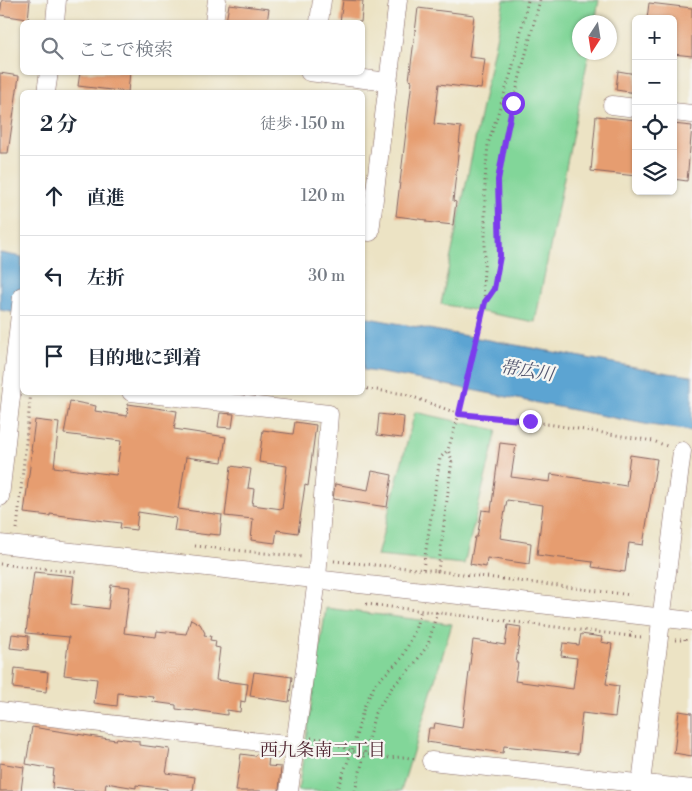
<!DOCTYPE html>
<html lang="ja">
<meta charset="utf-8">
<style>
body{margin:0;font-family:"Libre Bodoni","Noto Serif JP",serif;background:#f2f2f3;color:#1f2937}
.controls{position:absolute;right:15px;top:15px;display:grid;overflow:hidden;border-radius:8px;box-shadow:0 1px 4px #0004}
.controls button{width:45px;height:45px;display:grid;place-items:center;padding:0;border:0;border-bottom:1px solid #e0e1e3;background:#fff;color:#1f2937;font:25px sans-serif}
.compass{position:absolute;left:572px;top:15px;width:45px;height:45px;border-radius:50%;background:#fff;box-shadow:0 1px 4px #0004;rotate:192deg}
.stop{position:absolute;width:15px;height:15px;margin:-11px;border:4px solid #7c3aed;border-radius:50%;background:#fff}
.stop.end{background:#7c3aed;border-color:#fff;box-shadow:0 1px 5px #0008}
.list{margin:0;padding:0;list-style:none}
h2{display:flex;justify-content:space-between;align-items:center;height:65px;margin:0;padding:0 20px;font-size:21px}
h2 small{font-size:16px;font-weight:400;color:#747a83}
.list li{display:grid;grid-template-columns:32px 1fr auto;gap:15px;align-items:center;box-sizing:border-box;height:80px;padding:0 20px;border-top:1px solid #e0e1e3}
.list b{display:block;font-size:19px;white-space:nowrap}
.list em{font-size:16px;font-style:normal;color:#747a83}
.icon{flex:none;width:28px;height:28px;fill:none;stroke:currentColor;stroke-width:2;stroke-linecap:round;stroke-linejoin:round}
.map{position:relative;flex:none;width:692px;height:791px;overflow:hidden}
.search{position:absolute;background:#fff;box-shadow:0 1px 4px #0004;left:20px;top:20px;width:345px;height:55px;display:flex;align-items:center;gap:12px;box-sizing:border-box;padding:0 18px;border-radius:8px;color:#747a83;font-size:19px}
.panel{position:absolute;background:#fff;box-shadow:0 1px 4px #0004;left:20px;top:90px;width:345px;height:305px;border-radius:8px}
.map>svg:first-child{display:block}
.green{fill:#82d699;stroke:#667a62}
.water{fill:#5ba4d2;stroke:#52627e}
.building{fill:#e69d6f}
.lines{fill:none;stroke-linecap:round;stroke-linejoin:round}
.minor-casing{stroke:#836461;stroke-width:19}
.path{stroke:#836461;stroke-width:3;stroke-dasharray:1 4;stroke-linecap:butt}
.minor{stroke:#fff;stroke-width:18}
.route{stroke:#7c3aed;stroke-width:6}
.labels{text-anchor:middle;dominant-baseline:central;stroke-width:4.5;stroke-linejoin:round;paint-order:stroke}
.water-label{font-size:18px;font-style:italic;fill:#51546e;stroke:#f6f6f2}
.neighbourhood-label{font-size:18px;fill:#4a1f2b;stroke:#f6f6f2}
</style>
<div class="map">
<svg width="692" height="791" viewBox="0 0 692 791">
<rect width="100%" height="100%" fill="#f6f6f2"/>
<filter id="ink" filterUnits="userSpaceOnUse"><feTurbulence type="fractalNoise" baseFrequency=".02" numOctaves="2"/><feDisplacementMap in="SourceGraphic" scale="10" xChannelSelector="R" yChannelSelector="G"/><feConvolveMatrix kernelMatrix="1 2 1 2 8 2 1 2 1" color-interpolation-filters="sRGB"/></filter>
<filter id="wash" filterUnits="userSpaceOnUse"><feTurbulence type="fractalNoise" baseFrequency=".0096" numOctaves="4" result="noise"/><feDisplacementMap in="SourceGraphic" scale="20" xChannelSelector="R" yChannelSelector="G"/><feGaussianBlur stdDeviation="1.12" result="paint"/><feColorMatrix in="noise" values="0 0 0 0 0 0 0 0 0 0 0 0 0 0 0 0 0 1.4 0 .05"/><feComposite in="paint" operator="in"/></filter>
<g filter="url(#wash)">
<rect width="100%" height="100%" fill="#ece3c4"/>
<g class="green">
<path d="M504 0H599L595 22H580V52L589 53 535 322 441 304Z"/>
<path d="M415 412 497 430 464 564 377 556Z"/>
<path d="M326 608 452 624 401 791H298Z"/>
</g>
<g class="water">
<path d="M0 253 22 257V314L0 310Z"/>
<path d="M363 317 668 373 692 376V431L650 425 405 377 363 370Z"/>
</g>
<g id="blocks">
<g class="building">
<path d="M2 0H30L28 19 0 15Z"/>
<path d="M343 0 363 1 361 22H340Z"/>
<path d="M649 3 692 8V56L673 54V19H647Z"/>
<path d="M229 4 269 9 267 22H226Z"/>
<path d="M418 8 474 15 469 57 485 59 481 89 439 84 434 124 461 127 453 201 456 202 453 225 426 222V220L396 216 412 81 409 80Z"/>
<path d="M618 71 636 74V93L616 90Z"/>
<path d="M80 72H130L128 92 78 86Z"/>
<path d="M0 73 19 76 8 153H0Z"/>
<path d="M596 116 636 120V176L591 171Z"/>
<path d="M673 124 692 126 687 181 673 179Z"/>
<path d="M70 401 96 406 95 411 127 416 128 404 177 411 174 429 226 437 222 462 186 457 178 509 222 515 220 535 209 534V535L174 531 176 518 138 512 136 530 120 528 121 523 50 514V516L24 513 32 451H31L35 420 59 423 54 467 116 475 121 441 64 434Z"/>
<path d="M220 413 234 414 232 428 218 427Z"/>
<path d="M379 414 404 417 402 438 377 435Z"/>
<path d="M295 422 316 425 308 486 305 485 298 533 277 530 275 543 251 540 253 519 225 516 231 466 251 469 248 488 254 489 252 505 282 509 287 466 259 462 263 430 293 434Z"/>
<path d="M500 443 516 445 511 477 550 482 551 474 626 486 630 455 657 459 643 545 629 543 625 572 592 567 593 562 537 555 543 505 507 500 500 538 531 543 529 564 487 558 486 567 470 564 475 537H477L482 510 491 511Z"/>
<path d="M372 471 392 475 387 507 333 499 335 484 368 490Z"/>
<path d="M34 572 74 576 71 604 108 609 111 585 130 587 124 633 156 637 157 631 186 634 191 619 200 624 205 633 204 635 211 636 210 640 216 641 215 647 220 648 216 680 248 684 245 702 241 701 240 712 227 710V715L194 710V711L176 709V705L153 702 154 697 118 693 117 706 94 703 97 679 64 675 69 637 26 633Z"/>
<path d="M508 625 521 627 516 663H518L515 681 573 689 577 658 561 656 563 643 579 645 581 634 602 637 601 642 612 644 606 684 619 686 615 717 582 713 578 754 504 746 503 753 427 742 429 728H434L435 723 462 728 473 640 505 645Z"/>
<path d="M12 634 29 636 28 650 10 648Z"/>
<path d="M15 668 48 672 46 692 13 688Z"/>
<path d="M254 672 292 677 289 702 250 696Z"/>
<path d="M679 711 692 713V756L674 753Z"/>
<path d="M32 727 96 737 116 740 117 738 139 741V745L170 749 166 773 195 777 193 791H167V789L136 785V788L106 783 105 791H77L52 788 54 769 26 764Z"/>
<path d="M241 754 255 756 256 754 269 756 268 766 281 767 279 791H236Z"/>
<path d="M0 763 24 767 21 791H0Z"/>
</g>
</g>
</g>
<g filter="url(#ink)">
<use href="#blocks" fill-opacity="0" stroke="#836461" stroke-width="1"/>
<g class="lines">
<defs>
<g id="minor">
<path d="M55 22 57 0"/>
<path d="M214 22 217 0"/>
<path d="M319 22 322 0"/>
<path d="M309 72 388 82"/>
<path d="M46 92 49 72"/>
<path d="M612 105 636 108"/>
<path d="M673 112 692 114"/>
<path d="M362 231 370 232 398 0"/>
<path d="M131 392 329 414 317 579 289 791"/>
<path d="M0 497 22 296"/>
<path d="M0 544 692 621"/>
<path d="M0 711 294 746"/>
<path d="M431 761 692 789"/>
<path d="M640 791 682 451"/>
</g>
</defs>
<use href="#minor" class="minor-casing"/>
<g class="path">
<path d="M540 0 513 103 505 141 498 180 500 256 494 289 485 302 459 414 448 450 452 460 438 571 631 595"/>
<path d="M485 301 483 286 485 254V181L488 144 512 70 528 0"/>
<path d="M362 388 405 394 459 414 529 421 653 441 667 446"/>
<path d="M17 529 31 392"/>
<path d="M195 546 303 557"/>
<path d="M334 561 438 571"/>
<path d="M0 564 76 572"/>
<path d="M423 569 440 458 448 450"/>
<path d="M366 604 630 636 631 631"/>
<path d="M630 636 642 637"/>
<path d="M675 640H685V636"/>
<path d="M311 738 324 739 352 751 365 754 385 758 404 757 416 759"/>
<path d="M336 791 352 751 364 707 375 684 402 658 414 633 421 610"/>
<path d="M355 791 375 713 393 686 412 667 428 645 437 612"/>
</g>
<use href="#minor" class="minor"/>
</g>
</g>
<g class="lines" filter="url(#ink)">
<path class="route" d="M513 103 505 141 498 180 500 256 494 289 485 302 459 414 530 421"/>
</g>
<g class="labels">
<g class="water-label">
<text transform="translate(527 371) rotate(9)">帯広川</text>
</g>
<g class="neighbourhood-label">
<text x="323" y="750">西九条南二丁目</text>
</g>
</g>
</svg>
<div class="controls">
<button>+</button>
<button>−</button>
<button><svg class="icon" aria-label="locate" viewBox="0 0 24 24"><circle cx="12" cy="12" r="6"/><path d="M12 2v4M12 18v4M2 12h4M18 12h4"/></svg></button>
<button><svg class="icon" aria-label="layers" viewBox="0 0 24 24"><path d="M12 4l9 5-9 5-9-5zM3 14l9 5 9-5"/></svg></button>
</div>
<svg class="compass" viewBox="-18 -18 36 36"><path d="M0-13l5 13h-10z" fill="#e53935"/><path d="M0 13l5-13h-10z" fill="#747a83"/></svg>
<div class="stop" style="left:513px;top:103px"></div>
<div class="stop end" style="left:530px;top:421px"></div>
<div class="search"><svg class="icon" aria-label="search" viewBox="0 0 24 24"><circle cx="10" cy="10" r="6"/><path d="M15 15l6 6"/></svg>ここで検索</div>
<section class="panel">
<h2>2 分<small>徒歩 · 150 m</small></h2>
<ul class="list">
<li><svg class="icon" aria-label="ahead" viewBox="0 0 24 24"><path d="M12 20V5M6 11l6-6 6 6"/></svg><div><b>直進</b></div><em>120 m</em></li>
<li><svg class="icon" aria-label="left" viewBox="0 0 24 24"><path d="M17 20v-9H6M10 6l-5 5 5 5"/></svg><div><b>左折</b></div><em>30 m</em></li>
<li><svg class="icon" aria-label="arrive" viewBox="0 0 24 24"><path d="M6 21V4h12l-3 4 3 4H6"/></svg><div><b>目的地に到着</b></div></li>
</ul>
</section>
</div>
